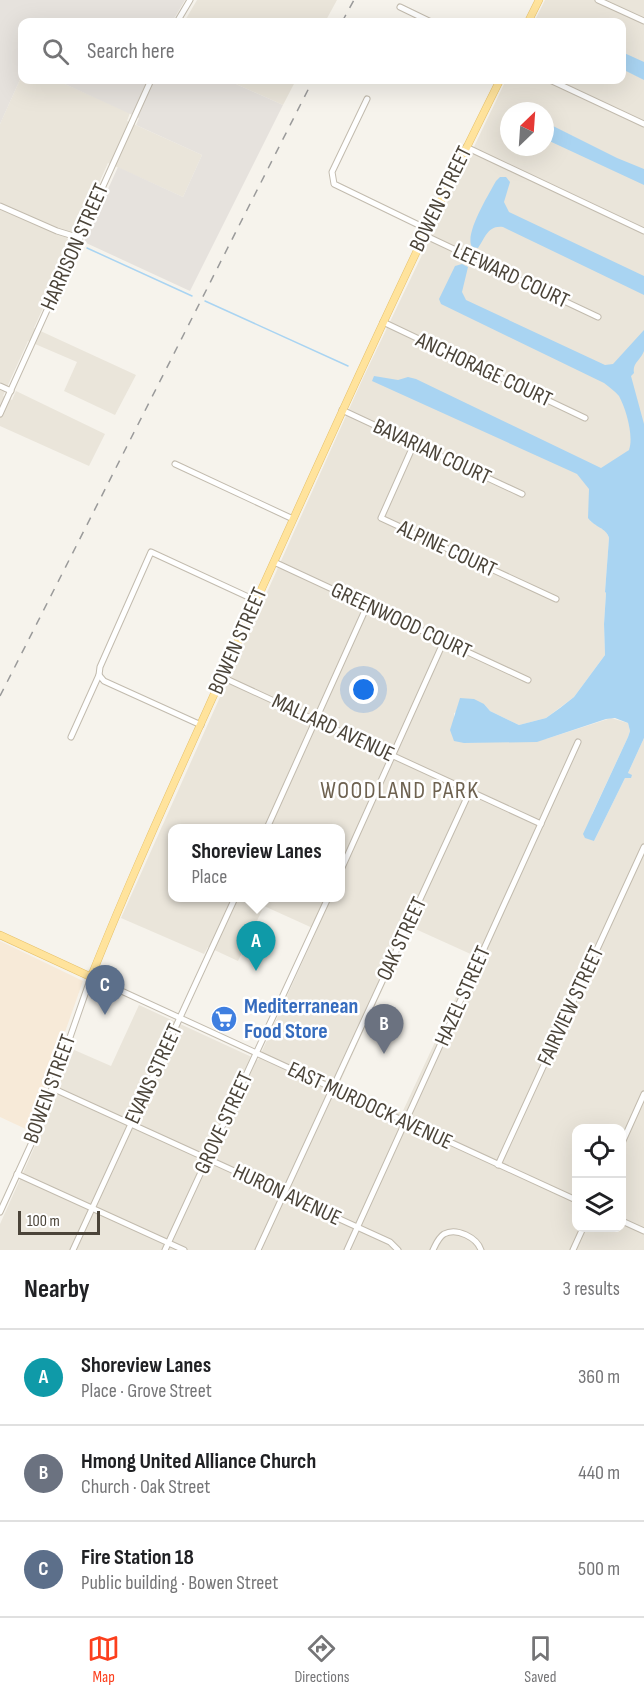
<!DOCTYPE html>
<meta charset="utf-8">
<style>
body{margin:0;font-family:"Sofia Sans Condensed",sans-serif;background:#f2f2f2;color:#202124}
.controls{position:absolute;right:18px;bottom:18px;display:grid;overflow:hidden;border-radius:12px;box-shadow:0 6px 24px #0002}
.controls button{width:54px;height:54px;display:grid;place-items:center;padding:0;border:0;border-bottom:2px solid #e0e0e0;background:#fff;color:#202124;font:30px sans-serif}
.compass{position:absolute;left:500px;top:102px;width:54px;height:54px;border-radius:50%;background:#fff;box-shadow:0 6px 24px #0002;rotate:25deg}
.scale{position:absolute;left:18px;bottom:15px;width:82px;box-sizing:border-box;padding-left:6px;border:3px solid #4b4439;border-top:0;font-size:16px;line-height:21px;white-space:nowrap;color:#4b4439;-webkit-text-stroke:4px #fff;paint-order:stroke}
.you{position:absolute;left:364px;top:690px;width:21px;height:21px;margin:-15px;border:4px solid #fff;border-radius:50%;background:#1a73e8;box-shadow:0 0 0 9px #1a73e833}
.badge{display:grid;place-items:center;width:39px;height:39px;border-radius:50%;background:#fc3f1d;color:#fff;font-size:20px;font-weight:700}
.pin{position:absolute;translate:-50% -50px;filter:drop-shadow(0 2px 3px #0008)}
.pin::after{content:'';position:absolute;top:32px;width:21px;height:18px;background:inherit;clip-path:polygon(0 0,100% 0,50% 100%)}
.popup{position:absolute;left:168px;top:824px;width:177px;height:78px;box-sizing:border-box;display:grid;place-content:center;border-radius:12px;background:#fff;filter:drop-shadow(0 2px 4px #0005);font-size:20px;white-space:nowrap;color:#757577}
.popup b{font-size:22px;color:#202124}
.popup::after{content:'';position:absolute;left:50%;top:100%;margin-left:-12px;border:12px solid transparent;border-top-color:#fff}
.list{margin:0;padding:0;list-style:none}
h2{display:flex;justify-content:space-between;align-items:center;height:78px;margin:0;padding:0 24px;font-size:26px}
h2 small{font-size:20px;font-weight:400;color:#757577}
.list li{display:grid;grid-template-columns:39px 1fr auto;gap:18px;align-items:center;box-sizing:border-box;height:96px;padding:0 24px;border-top:2px solid #e0e0e0}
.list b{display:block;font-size:22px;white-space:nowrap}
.list p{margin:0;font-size:20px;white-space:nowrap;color:#757577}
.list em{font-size:20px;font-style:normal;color:#757577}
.icon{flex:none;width:33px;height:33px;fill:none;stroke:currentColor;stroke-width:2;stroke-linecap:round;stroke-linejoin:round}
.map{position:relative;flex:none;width:644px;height:1250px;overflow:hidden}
.search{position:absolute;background:#fff;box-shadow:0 6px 24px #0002;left:18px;right:18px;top:18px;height:66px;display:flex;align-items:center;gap:15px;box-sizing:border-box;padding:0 21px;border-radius:12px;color:#757577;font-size:22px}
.sheet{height:366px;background:#fff}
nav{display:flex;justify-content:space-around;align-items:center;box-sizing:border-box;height:84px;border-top:2px solid #e0e0e0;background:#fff;font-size:16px;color:#757577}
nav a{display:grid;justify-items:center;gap:3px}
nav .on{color:#fc3f1d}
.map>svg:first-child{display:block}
.residential{fill:#eae5da;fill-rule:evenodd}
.commercial{fill:#f7ead8}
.industrial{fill:#e6e2dd}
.water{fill:#a9d4f2}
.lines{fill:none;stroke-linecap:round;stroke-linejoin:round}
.stream{stroke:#a9d4f2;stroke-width:1.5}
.minor-casing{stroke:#c2bbae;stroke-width:7}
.major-casing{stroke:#e6c16a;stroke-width:8}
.minor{stroke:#fff;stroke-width:5}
.major{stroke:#ffe39c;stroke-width:7}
.rail{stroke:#9a9a9a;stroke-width:1.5;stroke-dasharray:8 8;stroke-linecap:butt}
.labels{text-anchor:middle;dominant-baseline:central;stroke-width:5;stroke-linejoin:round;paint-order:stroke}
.street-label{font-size:22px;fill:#4b4439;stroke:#fff}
.shop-label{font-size:22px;font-weight:bold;fill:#366cbe;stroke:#fff;text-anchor:start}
.neighbourhood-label{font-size:24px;letter-spacing:1.5px;fill:#6e6250;stroke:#fff}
</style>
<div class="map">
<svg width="644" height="1250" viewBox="0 0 644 1250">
<rect width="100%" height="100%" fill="#f6f3ec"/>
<g class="residential">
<path d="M197 0H337L325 22H184Z"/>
<path d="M545 0H644V436L627 452 604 467 589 488 590 521 606 531 609 538 605 592 606 593 604 624 605 655 602 659 574 697 546 718 519 725 490 711 484 704 454 713V716L464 743 546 739 611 718 628 723 630 731 628 737 592 814 594 841 625 778H631L628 773 644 738V1250H0V1224L48 1117 72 1049 111 1066 139 1005 258 1060 317 930 264 906 238 961 208 947 204 954 121 918 363 378 506 80H622V22H534ZM509 111H545V147H509ZM172 828H340V898H172ZM411 927 475 956 402 1113 342 1087 340 1082ZM576 1128H622V1228H576Z"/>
<path d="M22 75V80H56L130 113 127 121 202 155 183 197 108 163 34 328 136 375 115 415 64 391 77 362 28 341 3 396 12 400 16 391 105 434 89 466 0 426V124Z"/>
<path d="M227 80H296L283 105Z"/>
</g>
<path class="commercial" d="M0 941 83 981 30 1131 0 1117Z"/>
<g class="industrial">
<path d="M0 0H185L172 22H22V75L0 124Z"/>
<path d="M56 80H227L283 105 190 291 84 242 118 167 183 197 202 155 136 125 139 118Z"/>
</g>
<g class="water">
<path d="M622 52 644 62V80L622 69Z"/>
<path d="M545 122 617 158 644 169V185L545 139Z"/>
<path d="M500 177H506L510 182 504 202 509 212 644 276V295L503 227C487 225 485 239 478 248L472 247C464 234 489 194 496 181Z"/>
<path d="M462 264 468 267 462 292 466 300 605 365 613 364 644 330C644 336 644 345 644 351 641 360 632 363 634 373L631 376 644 424V738L628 773 632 775 631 778H625L594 841 585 838 583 834 628 737 630 731 628 723 615 718 606 719 537 742 464 743 454 741 450 730 460 698 474 699 484 704 490 711 519 725 546 718 560 708 574 697 605 655 604 624 606 593 605 592 609 538C607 528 594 527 588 518L589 489 577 474 372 381 374 376 398 380 408 377 416 379 601 468 629 450C634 436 626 409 619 396 615 391 609 387 604 383L441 304 439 299 455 266Z"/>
</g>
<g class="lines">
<g class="stream">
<path d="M87 248 192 296"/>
<path d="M205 301 348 366"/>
</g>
<defs>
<g id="minor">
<path d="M598 0 644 21"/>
<path d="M400 7 431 22"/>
<path d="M177 22 190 0"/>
<path d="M550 80 644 124"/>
<path d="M367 99 332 172 334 184 427 229"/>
<path d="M466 147 644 231"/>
<path d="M0 206 57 231 80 238"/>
<path d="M424 235 598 317"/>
<path d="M383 322 585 418"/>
<path d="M0 386 11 391"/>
<path d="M342 410 522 494"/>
<path d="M0 414 151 80"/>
<path d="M414 444 381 518 556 599"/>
<path d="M175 464 293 519"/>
<path d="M274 562 528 680"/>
<path d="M222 677 541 824"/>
<path d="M201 725 104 681 99 675 100 667 151 552 257 601"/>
<path d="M71 737 99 675"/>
<path d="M267 828 367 606"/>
<path d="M340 872 444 641"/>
<path d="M52 1088 390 1242 398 1250"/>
<path d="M622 1143 644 1094"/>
<path d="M498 1165 644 847"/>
<path d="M17 1174 184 1250"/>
<path d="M0 1212 38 1129 91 977 576 1200"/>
<path d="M622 1221 644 1231"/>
<path d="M73 1250 235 898"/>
<path d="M165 1250 328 898"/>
<path d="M258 1250 470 791"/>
<path d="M347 1250 578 742"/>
<path d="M433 1250C436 1244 438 1238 444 1234 457 1227 477 1238 481 1250"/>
<path d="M573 1250 583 1228"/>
</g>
<g id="major">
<path d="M528 22 539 0"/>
<path d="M0 935 91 977C138 859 192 744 244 628 327 444 410 260 500 80"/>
</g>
</defs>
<use href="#minor" class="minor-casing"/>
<use href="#major" class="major-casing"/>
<use href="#minor" class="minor"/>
<use href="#major" class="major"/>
<g class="rail">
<path d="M342 22 354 0"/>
<path d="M0 696 313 80"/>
</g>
</g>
<defs>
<symbol id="supermarket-disc" viewBox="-11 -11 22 22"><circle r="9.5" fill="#3f7fe0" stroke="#fff"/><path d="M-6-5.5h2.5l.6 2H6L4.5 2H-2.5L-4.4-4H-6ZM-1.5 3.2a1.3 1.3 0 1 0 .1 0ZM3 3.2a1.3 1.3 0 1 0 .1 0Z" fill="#fff"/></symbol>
</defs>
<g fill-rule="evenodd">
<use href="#supermarket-disc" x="209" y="1004" width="30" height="30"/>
</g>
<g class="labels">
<g class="street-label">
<text transform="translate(441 199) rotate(-64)">BOWEN STREET</text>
<text transform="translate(75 247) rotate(-66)">HARRISON STREET</text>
<text transform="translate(511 276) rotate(25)">LEEWARD COURT</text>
<text transform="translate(484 370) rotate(25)">ANCHORAGE COURT</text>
<text transform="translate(432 452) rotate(25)">BAVARIAN COURT</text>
<text transform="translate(447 549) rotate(25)">ALPINE COURT</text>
<text transform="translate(401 621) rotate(25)">GREENWOOD COURT</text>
<text transform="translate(238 641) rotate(-66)">BOWEN STREET</text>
<text transform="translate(333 728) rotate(25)">MALLARD AVENUE</text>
<text transform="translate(402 939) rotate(-65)">OAK STREET</text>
<text transform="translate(463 996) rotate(-66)">HAZEL STREET</text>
<text transform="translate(571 1006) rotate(-65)">FAIRVIEW STREET</text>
<text transform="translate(154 1074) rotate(-65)">EVANS STREET</text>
<text transform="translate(50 1089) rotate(-70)">BOWEN STREET</text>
<text transform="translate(370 1106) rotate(25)">EAST MURDOCK AVENUE</text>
<text transform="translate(224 1123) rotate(-65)">GROVE STREET</text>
<text transform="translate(287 1195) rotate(25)">HURON AVENUE</text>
</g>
<g class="shop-label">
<text x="244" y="1006">Mediterranean<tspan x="244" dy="25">Food Store</tspan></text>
</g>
<g class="neighbourhood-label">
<text x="400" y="790">WOODLAND PARK</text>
</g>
</g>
</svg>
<div class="controls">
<button><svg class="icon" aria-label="locate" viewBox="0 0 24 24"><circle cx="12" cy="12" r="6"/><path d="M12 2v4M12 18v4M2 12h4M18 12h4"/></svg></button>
<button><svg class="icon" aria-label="layers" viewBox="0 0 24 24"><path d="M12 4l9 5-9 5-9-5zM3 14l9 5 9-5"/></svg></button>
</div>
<svg class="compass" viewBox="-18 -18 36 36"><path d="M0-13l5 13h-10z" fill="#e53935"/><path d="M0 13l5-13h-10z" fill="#757577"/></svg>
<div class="scale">100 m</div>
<div class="you"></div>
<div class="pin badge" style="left:256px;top:971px;background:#0f9aa8">A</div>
<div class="popup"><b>Shoreview Lanes</b>Place</div>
<div class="pin badge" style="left:384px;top:1054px;background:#6b7280">B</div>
<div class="pin badge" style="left:105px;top:1015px;background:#5c6f8a">C</div>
<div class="search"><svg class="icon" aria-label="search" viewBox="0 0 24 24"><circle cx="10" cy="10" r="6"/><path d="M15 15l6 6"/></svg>Search here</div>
</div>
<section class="sheet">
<h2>Nearby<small>3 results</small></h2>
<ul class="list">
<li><span class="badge" style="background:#0f9aa8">A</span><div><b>Shoreview Lanes</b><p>Place · Grove Street</p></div><em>360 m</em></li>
<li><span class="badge" style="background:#6b7280">B</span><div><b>Hmong United Alliance Church</b><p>Church · Oak Street</p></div><em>440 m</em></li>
<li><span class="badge" style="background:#5c6f8a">C</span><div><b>Fire Station 18</b><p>Public building · Bowen Street</p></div><em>500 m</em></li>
</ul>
</section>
<nav>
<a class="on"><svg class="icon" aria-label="map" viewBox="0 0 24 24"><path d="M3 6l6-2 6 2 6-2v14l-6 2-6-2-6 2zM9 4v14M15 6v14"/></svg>Map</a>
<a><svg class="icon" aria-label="directions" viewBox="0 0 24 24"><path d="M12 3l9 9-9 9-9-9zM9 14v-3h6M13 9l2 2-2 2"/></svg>Directions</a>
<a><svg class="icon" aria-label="saved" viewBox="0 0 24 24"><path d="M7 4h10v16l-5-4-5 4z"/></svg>Saved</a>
</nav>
